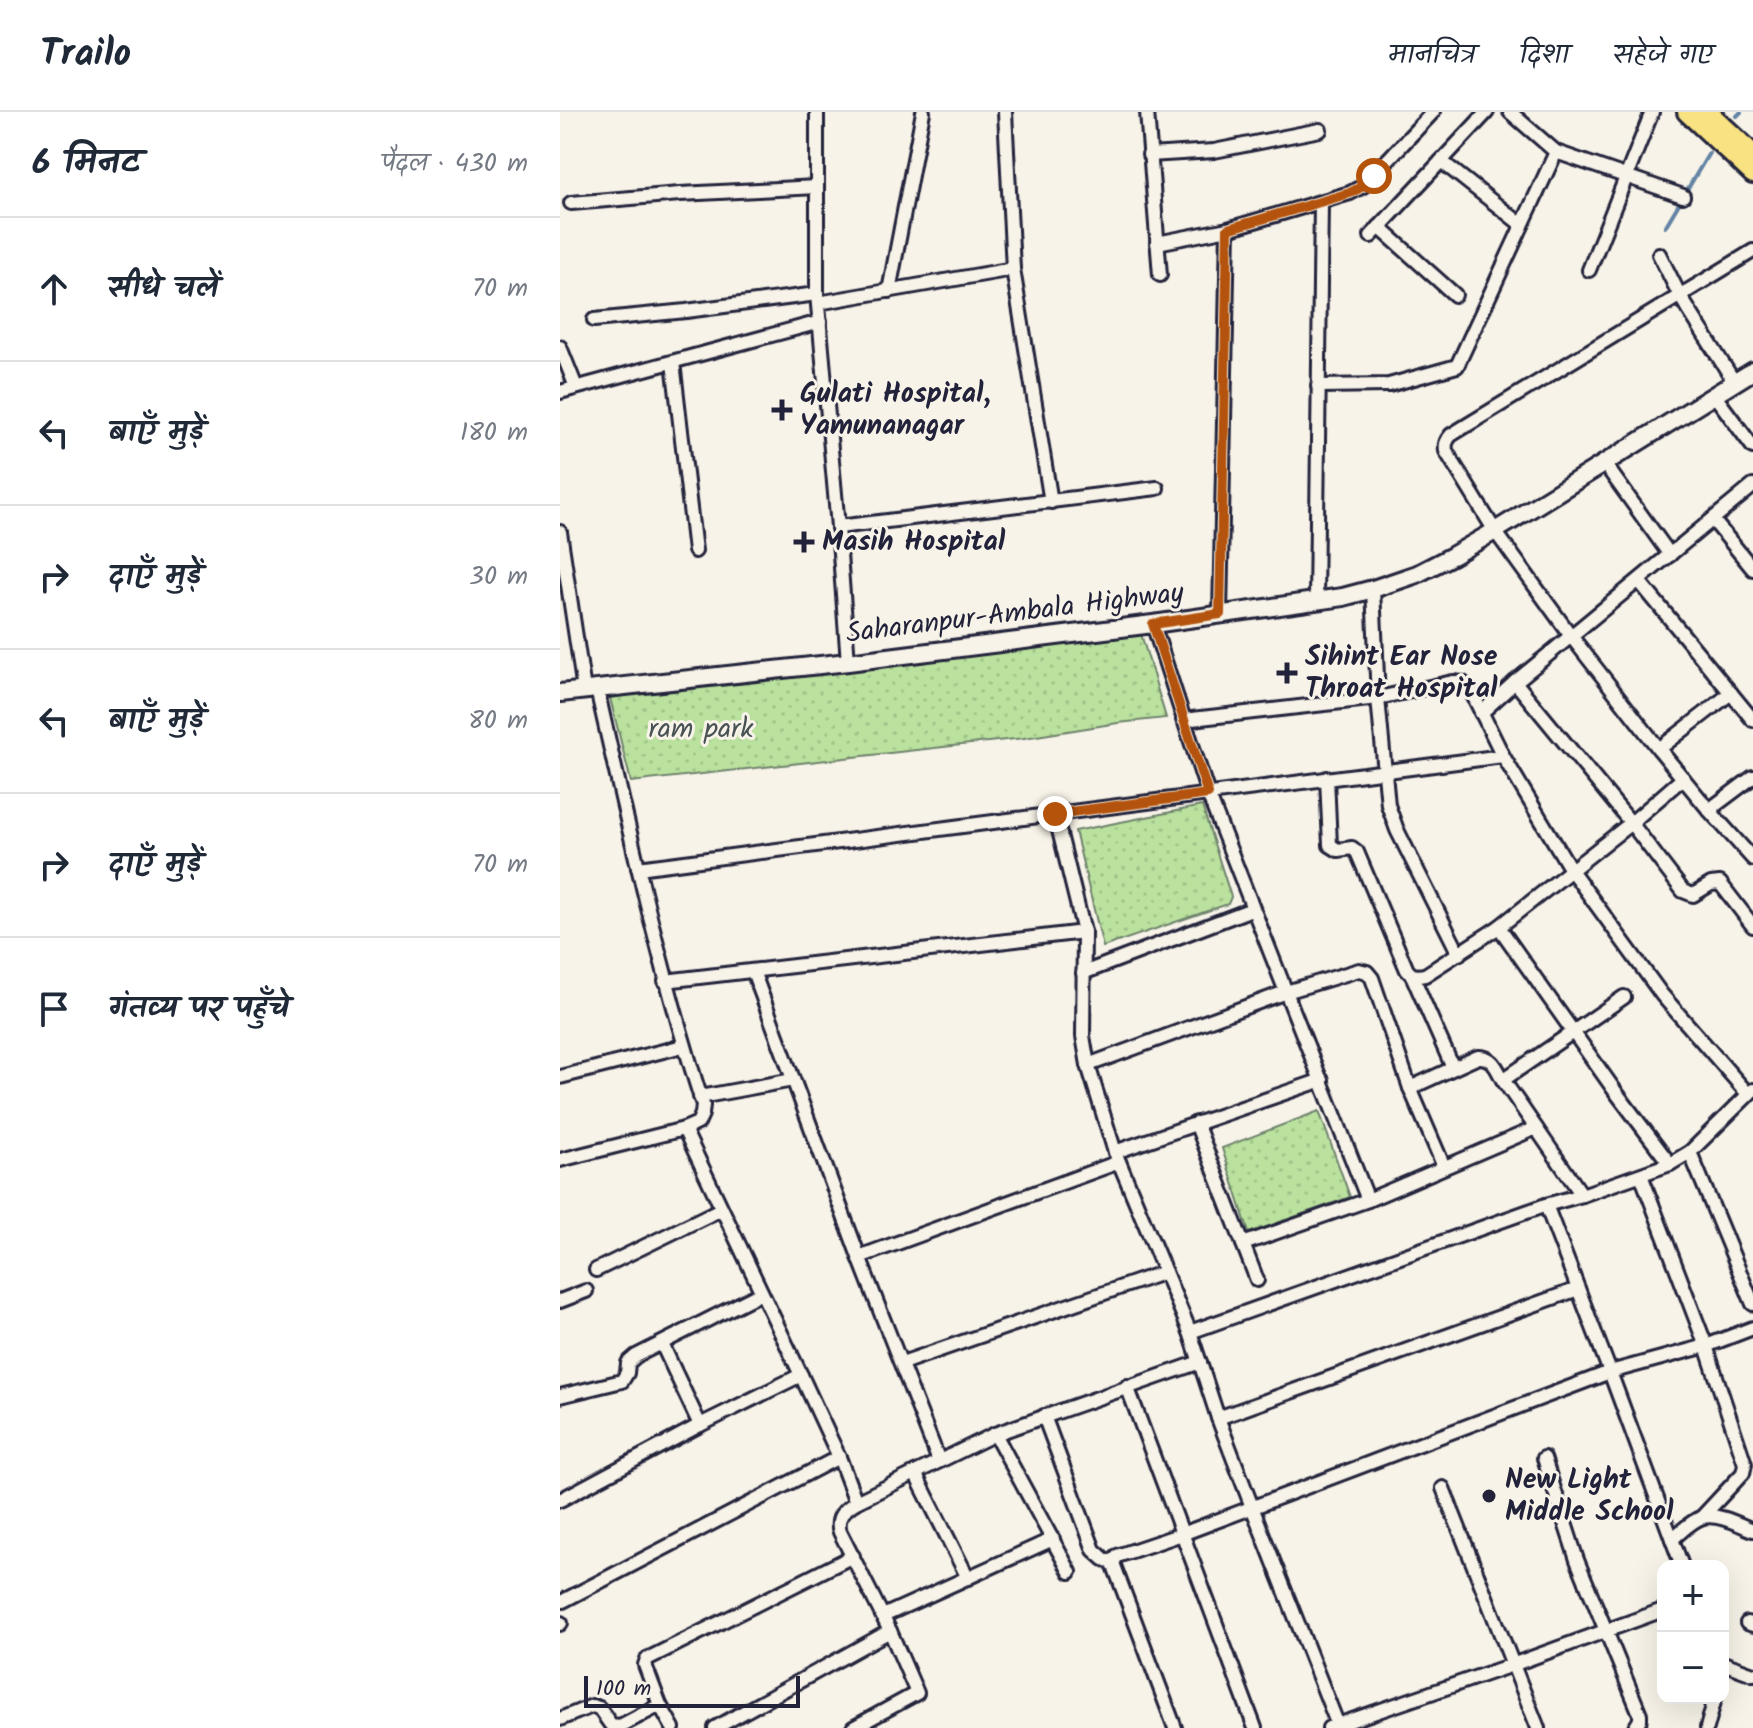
<!DOCTYPE html>
<html lang="hi">
<meta charset="utf-8">
<style>
body{margin:0;font-family:Kalam,"Playpen Sans Deva",sans-serif;background:#f6f6f7;color:#1f2937}
.controls{position:absolute;right:24px;bottom:24px;display:grid;overflow:hidden;border-radius:16px;box-shadow:0 8px 32px #0002}
.controls button{width:72px;height:72px;display:grid;place-items:center;padding:0;border:0;border-bottom:2px solid #e0e1e3;background:#fff;color:#1f2937;font:40px sans-serif}
.scale{position:absolute;left:24px;bottom:20px;width:216px;box-sizing:border-box;padding-left:8px;border:4px solid #22223b;border-top:0;font-size:22px;line-height:28px;white-space:nowrap;color:#22223b;-webkit-text-stroke:6px #f7f3e8;paint-order:stroke}
.stop{position:absolute;width:24px;height:24px;margin:-18px;border:6px solid #b45309;border-radius:50%;background:#fff}
.stop.end{background:#b45309;border-color:#fff;box-shadow:0 2px 8px #0008}
.list{margin:0;padding:0;list-style:none}
h2{display:flex;justify-content:space-between;align-items:center;height:104px;margin:0;padding:0 32px;font-size:34px}
h2 small{font-size:26px;font-weight:400;color:#747a83}
.list li{display:grid;grid-template-columns:52px 1fr auto;gap:24px;align-items:center;box-sizing:border-box;height:144px;padding:0 32px;border-top:2px solid #e0e1e3}
.list b{display:block;font-size:30px;white-space:nowrap}
.list em{font-size:26px;font-style:normal;color:#747a83}
.icon{flex:none;width:44px;height:44px;fill:none;stroke:currentColor;stroke-width:2;stroke-linecap:round;stroke-linejoin:round}
.map{position:relative;flex:none;width:1193px;height:1616px;overflow:hidden}
header{display:flex;align-items:center;gap:48px;box-sizing:border-box;height:112px;padding:0 40px;background:#fff;border-bottom:2px solid #e0e1e3}
header strong{font-size:38px}
nav{display:flex;gap:44px;margin-inline-start:auto;font-size:28px}
main{display:flex}
aside{flex:1;background:#fff}
.map>svg:first-child{display:block}
.park{fill:url(#park-dots);stroke:#6e826c;stroke-width:2}
.lines{fill:none;stroke-linecap:round;stroke-linejoin:round}
.stream{stroke:#6283a4;stroke-width:4}
.street-casing{stroke:#22223b;stroke-width:18}
.secondary-casing{stroke:#22223b;stroke-width:22}
.primary-casing{stroke:#22223b;stroke-width:24}
.street{stroke:#f7f3e8;stroke-width:12}
.secondary{stroke:#f7f3e8;stroke-width:16}
.primary{stroke:#f8e281;stroke-width:18}
.route{stroke:#b45309;stroke-width:10}
.poi-dot{fill:#22223b;stroke:#f7f3e8;stroke-width:3}
.labels{text-anchor:middle;dominant-baseline:central;stroke-width:6;stroke-linejoin:round;paint-order:stroke}
.poi-label{font-size:28px;font-weight:bold;fill:#22223b;stroke:#f7f3e8;text-anchor:start}
.street-label{font-size:28px;fill:#22223b;stroke:#f7f3e8}
.park-label{font-size:28px;fill:#485254;stroke:#f7f3e8}
</style>
<header>
<strong>Trailo</strong>
<nav><a>मानचित्र</a><a>दिशा</a><a>सहेजे गए</a></nav>
</header>
<main>
<aside>
<h2>6 मिनट<small>पैदल · 430 m</small></h2>
<ul class="list">
<li><svg class="icon" aria-label="ahead" viewBox="0 0 24 24"><path d="M12 20V5M6 11l6-6 6 6"/></svg><div><b>सीधे चलें</b></div><em>70 m</em></li>
<li><svg class="icon" aria-label="left" viewBox="0 0 24 24"><path d="M17 20v-9H6M10 6l-5 5 5 5"/></svg><div><b>बाएँ मुड़ें</b></div><em>180 m</em></li>
<li><svg class="icon" aria-label="right" viewBox="0 0 24 24"><path d="M7 20v-9h11M14 6l5 5-5 5"/></svg><div><b>दाएँ मुड़ें</b></div><em>30 m</em></li>
<li><svg class="icon" aria-label="left" viewBox="0 0 24 24"><path d="M17 20v-9H6M10 6l-5 5 5 5"/></svg><div><b>बाएँ मुड़ें</b></div><em>80 m</em></li>
<li><svg class="icon" aria-label="right" viewBox="0 0 24 24"><path d="M7 20v-9h11M14 6l5 5-5 5"/></svg><div><b>दाएँ मुड़ें</b></div><em>70 m</em></li>
<li><svg class="icon" aria-label="arrive" viewBox="0 0 24 24"><path d="M6 21V4h12l-3 4 3 4H6"/></svg><div><b>गंतव्य पर पहुँचे</b></div></li>
</ul>
</aside>
<div class="map">
<svg width="1193" height="1616" viewBox="0 0 1193 1616">
<defs>
<pattern id="park-dots" width="8" height="8" patternUnits="userSpaceOnUse" patternTransform="scale(2)"><rect width="8" height="8" fill="#bae29e"/><path d="M2 2h.1M6 6h.1" fill="none" stroke="#a0c289" stroke-width="1.8" stroke-linecap="round"/></pattern>
</defs>
<rect width="100%" height="100%" fill="#f7f3e8"/>
<filter id="ink" filterUnits="userSpaceOnUse"><feTurbulence type="fractalNoise" baseFrequency=".0125" numOctaves="2"/><feDisplacementMap in="SourceGraphic" scale="16" xChannelSelector="R" yChannelSelector="G"/><feConvolveMatrix kernelMatrix="1 2 1 2 8 2 1 2 1" color-interpolation-filters="sRGB"/></filter>
<g filter="url(#ink)">
<g class="park">
<path d="M581 522 606 606 558 611 464 626 71 670 49 582Z"/>
<path d="M642 694 671 785 668 792 543 835 515 719Z"/>
<path d="M759 999 790 1085 689 1121 662 1036Z"/>
</g>
<g class="lines">
<g class="stream">
<path d="M1177 4 1181 0"/>
<path d="M1105 115 1149 41"/>
</g>
<defs>
<g id="street">
<path d="M257 0V182L278 415 288 550"/>
<path d="M445 0 453 157 491 390"/>
<path d="M587 0 600 163"/>
<path d="M950 0 996 40 1123 84"/>
<path d="M589 43 654 39 760 18"/>
<path d="M881 49 962 113"/>
<path d="M11 91 120 82 257 75"/>
<path d="M819 115 895 183"/>
<path d="M811 124 927 0"/>
<path d="M597 131 668 117"/>
<path d="M1193 139 891 323C886 329 885 332 886 339L935 419 1011 524 1099 637 1149 698 1193 747"/>
<path d="M1099 142 1120 184 1175 271"/>
<path d="M1029 158 1092 0"/>
<path d="M329 179 363 0"/>
<path d="M258 191 453 157"/>
<path d="M34 208 126 199 257 182"/>
<path d="M0 235 16 275"/>
<path d="M113 250 135 439"/>
<path d="M758 274 829 273 897 254 996 40"/>
<path d="M0 280 260 210"/>
<path d="M1155 284 1193 335"/>
<path d="M1044 351 1110 443"/>
<path d="M1153 408 1193 457"/>
<path d="M278 415 597 376"/>
<path d="M0 420 24 578"/>
<path d="M1079 469 1193 608"/>
<path d="M813 477 818 586 828 693 837 718 899 842"/>
<path d="M756 489 761 90"/>
<path d="M660 502 668 117 790 81 803 74 873 0"/>
<path d="M593 512 648 682 808 1088"/>
<path d="M955 570 1071 711 1123 779 1133 783 1151 772 1160 771 1193 814"/>
<path d="M921 601 955 570 1193 374"/>
<path d="M623 608 818 586 893 570 903 571 911 579 943 644 1011 758 1102 883 1188 982"/>
<path d="M1099 637 1171 581"/>
<path d="M767 666 770 733 778 738 792 736 797 740 847 858 852 863 858 864 865 863 939 815 1071 711 1123 666"/>
<path d="M1149 698 1193 665"/>
<path d="M495 702 524 820 523 924 528 953 555 1040 630 1220 658 1306 692 1395 779 1616"/>
<path d="M78 756 943 644"/>
<path d="M939 815 1055 979 1110 1052"/>
<path d="M193 859 299 1145 379 1349"/>
<path d="M523 861 692 797"/>
<path d="M852 863 893 956"/>
<path d="M105 869 524 820"/>
<path d="M528 953 726 880 799 858 807 860 812 866 850 976 884 1055"/>
<path d="M0 965 123 934"/>
<path d="M943 968 1064 885"/>
<path d="M850 976 918 945C933 944 937 957 943 968L1022 1083"/>
<path d="M140 985 233 968"/>
<path d="M636 1011 697 1168"/>
<path d="M124 1017 241 1263 279 1345 296 1390"/>
<path d="M555 1040 762 968"/>
<path d="M1130 1040 1193 1192"/>
<path d="M0 1048 124 1017 138 1011 142 1002 143 993C99 856 69 717 37 577"/>
<path d="M1081 1063 1146 1234 1185 1352 1183 1361 1142 1405"/>
<path d="M683 1132 808 1088 976 1016"/>
<path d="M299 1145 559 1050"/>
<path d="M36 1158 161 1097"/>
<path d="M0 1189 26 1179"/>
<path d="M630 1220 986 1093 1022 1083 1110 1052 1130 1040 1193 978"/>
<path d="M102 1232 140 1313"/>
<path d="M342 1251 605 1160"/>
<path d="M567 1274 695 1616"/>
<path d="M0 1284 62 1269 67 1261 68 1251 76 1244 201 1181"/>
<path d="M484 1304 534 1438 544 1447 553 1451 615 1616"/>
<path d="M658 1306 1018 1177"/>
<path d="M435 1322 510 1460"/>
<path d="M984 1346 1017 1448 1080 1602V1608L1075 1616"/>
<path d="M355 1361 408 1466"/>
<path d="M883 1376 978 1616"/>
<path d="M0 1388 140 1313 241 1263"/>
<path d="M1112 1427C1121 1420 1132 1408 1143 1405 1158 1401 1180 1413 1193 1418"/>
<path d="M553 1451 557 1444 622 1422 1050 1260 986 1093"/>
<path d="M1122 1454 1050 1260 1146 1234 1193 1216"/>
<path d="M3 1489 279 1345"/>
<path d="M323 1504 493 1427"/>
<path d="M1187 1511 1193 1513"/>
<path d="M0 1512 1 1511"/>
<path d="M1163 1551 1193 1562"/>
<path d="M0 1607 32 1594 39 1596 51 1613 60 1614 100 1593"/>
<path d="M113 1616 100 1593 85 1553 87 1547 293 1444"/>
<path d="M155 1616 330 1519"/>
<path d="M293 1616 357 1581 330 1519 280 1420C275 1405 285 1397 296 1390L435 1322 640 1250"/>
<path d="M769 1616 952 1553 1103 1498"/>
<path d="M1147 1616 1155 1586"/>
</g>
<path id="secondary" d="M0 581 288 550 593 512 783 485 813 477 857 462 892 444 935 419 1193 259"/>
<g id="primary">
<path d="M1127 0 1193 62"/>
<path d="M1148 0 1193 42"/>
</g>
</defs>
<use href="#street" class="street-casing"/>
<use href="#secondary" class="secondary-casing"/>
<use href="#primary" class="primary-casing"/>
<use href="#street" class="street"/>
<use href="#secondary" class="secondary"/>
<use href="#primary" class="primary"/>
</g>
</g>
<g class="lines" filter="url(#ink)">
<path class="route" d="M495 702 648 682 593 512 660 502 668 117 790 81 803 74 814 64"/>
</g>
<g class="poi-dot">
<path d="M218 286h8v8h8v8h-8v8h-8v-8h-8v-8h8z"/>
<path d="M240 418h8v8h8v8h-8v8h-8v-8h-8v-8h8z"/>
<path d="M723 549h8v8h8v8h-8v8h-8v-8h-8v-8h8z"/>
<circle cx="929" cy="1384" r="8"/>
</g>
<g class="labels">
<g class="poi-label">
<text x="240" y="282">Gulati Hospital,<tspan x="240" dy="32">Yamunanagar</tspan></text>
<text x="262" y="430">Masih Hospital</text>
<text x="745" y="545">Sihint Ear Nose<tspan x="745" dy="32">Throat Hospital</tspan></text>
<text x="945" y="1368">New Light<tspan x="945" dy="32">Middle School</tspan></text>
</g>
<g class="street-label">
<text transform="translate(455 502) rotate(-7)">Saharanpur-Ambala Highway</text>
</g>
<g class="park-label">
<text x="141" y="617">ram park</text>
</g>
</g>
</svg>
<div class="controls">
<button>+</button>
<button>−</button>
</div>
<div class="scale">100 m</div>
<div class="stop" style="left:814px;top:64px"></div>
<div class="stop end" style="left:495px;top:702px"></div>
</div>
</main>
